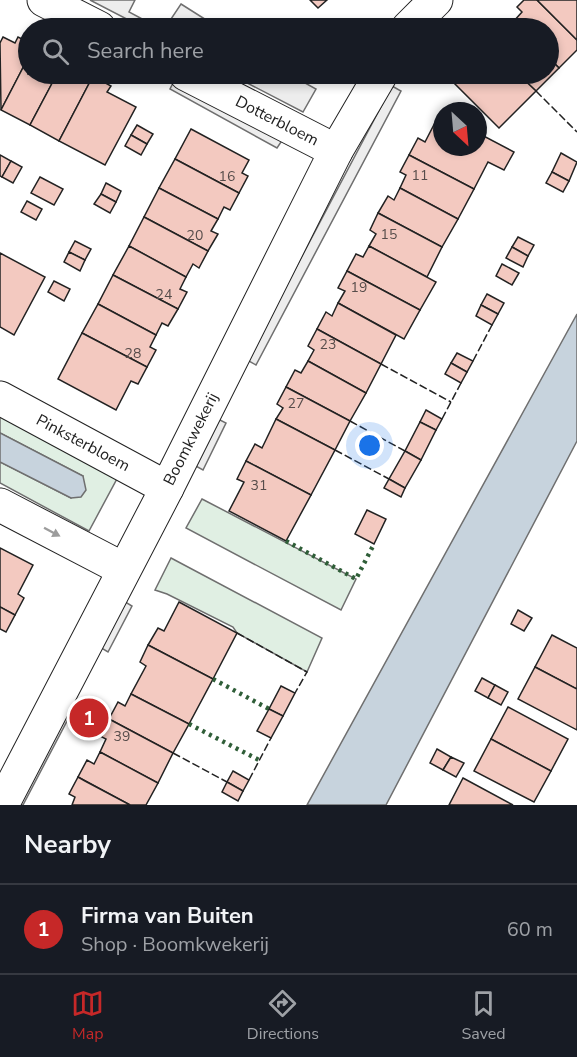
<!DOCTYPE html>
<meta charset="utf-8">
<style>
body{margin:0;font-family:"Nunito Sans",sans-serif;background:#242831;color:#f1f3f6}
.compass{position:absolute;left:433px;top:102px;width:54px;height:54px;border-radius:50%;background:#171b24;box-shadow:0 3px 9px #0003;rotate:154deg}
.you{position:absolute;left:370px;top:446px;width:21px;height:21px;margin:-15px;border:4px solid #fff;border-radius:50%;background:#1a73e8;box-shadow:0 0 0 9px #1a73e833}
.badge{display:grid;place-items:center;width:39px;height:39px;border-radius:50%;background:#c62828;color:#fff;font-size:20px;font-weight:700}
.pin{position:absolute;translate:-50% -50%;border:3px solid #fff;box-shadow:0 2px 6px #0006}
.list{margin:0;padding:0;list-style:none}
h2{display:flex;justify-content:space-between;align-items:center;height:78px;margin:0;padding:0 24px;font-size:26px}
h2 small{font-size:20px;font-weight:400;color:#9ea1a6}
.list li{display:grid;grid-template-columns:39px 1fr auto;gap:18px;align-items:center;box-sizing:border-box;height:90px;padding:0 24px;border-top:2px solid #363941}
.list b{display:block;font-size:22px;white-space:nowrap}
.list p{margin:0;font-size:20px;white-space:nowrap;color:#9ea1a6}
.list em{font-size:20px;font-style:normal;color:#9ea1a6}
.icon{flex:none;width:33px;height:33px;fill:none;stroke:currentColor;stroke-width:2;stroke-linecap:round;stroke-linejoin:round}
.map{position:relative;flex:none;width:577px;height:805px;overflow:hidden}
.search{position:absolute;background:#171b24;box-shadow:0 3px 9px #0003;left:18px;right:18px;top:18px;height:66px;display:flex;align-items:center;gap:15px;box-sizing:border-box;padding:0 21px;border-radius:33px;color:#9ea1a6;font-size:22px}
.sheet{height:168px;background:#171b24}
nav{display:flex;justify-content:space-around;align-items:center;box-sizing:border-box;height:84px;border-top:2px solid #363941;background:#171b24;font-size:16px;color:#9ea1a6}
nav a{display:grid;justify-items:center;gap:3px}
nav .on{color:#c62828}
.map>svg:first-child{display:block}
.green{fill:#e0efe3;stroke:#6f6f6f;stroke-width:1.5}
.parking{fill:#ededed;stroke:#6f6f6f;stroke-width:1.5}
.water{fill:#c7d3dd;stroke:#6f6f6f;stroke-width:1.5}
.building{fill:#f3c9c0;stroke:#222;stroke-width:1.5}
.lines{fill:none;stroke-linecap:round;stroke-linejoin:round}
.street-casing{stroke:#222;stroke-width:35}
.street{stroke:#fff;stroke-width:33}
.hedge{stroke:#2f5e38;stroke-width:4.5;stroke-dasharray:3 4.5;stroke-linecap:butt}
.fence{stroke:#222;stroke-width:1.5;stroke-dasharray:8 3;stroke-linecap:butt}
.wall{stroke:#222;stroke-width:3}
.oneway{fill:#9c9c9c}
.labels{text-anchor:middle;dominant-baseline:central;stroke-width:4.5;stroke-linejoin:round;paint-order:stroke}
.number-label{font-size:14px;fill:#564c4a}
.street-label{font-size:16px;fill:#222;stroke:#fff}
</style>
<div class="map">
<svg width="577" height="805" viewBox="0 0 577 805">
<rect width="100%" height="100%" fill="#fff"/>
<g class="green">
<path d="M0 413 119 475 89 531 0 483V462L71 498 83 476 0 433Z"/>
<path d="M202 499 356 579 341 610 186 528Z"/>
<path d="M171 558 322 638 307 672 237 633 233 627 167 594 155 590Z"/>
</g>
<g class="parking">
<path d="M90 0H135L129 12 159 28H144Z"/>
<path d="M181 4 219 28H165Z"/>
<path d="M230 74H289L316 89 303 112Z"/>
<path d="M175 79 283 139 277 148 170 89Z"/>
<path d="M392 86 401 91 256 365 247 360Z"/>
<path d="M216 418 226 423 203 470 192 464Z"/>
<path d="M122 600 132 606 108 652 98 646Z"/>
<path d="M68 697 77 702 23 805H11Z"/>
</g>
<g class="water">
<path d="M577 314V441L386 805H307Z"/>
<path d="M0 433 83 476 86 490 81 497 71 498 0 462Z"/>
</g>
<g class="building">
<path d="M310 0H327L318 8Z"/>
<path d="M524 0H537L577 40V50L559 68 548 57V28H519L513 22 522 12 517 7Z"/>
<path d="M537 0H577V40Z"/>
<path d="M3 37 15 43 18 37 28 42V58L1 110 0 43Z"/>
<path d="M548 57 559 68 536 91 518 74H548Z"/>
<path d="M28 58V74H57L30 125 1 110Z"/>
<path d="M57 74H88L93 76 59 141 30 125Z"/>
<path d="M462 74H518L536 91 499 128 453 82Z"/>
<path d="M93 76 111 86 107 92 136 107 105 165 59 141Z"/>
<path d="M440 113 442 114V147H478V133L514 152 504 170 488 162 474 189 409 155 418 138 425 142Z"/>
<path d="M137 125 153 134 147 144 131 135Z"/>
<path d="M191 129 249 160 242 173 248 176 239 193 175 159Z"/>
<path d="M131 135 147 144 141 155 125 146Z"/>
<path d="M561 153 577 162 569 181 552 172Z"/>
<path d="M0 155 11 161 2 177 0 176Z"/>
<path d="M409 155 474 189 458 219 400 188 406 175 400 172Z"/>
<path d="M175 159 239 193 230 210 224 207 218 219 159 188Z"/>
<path d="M11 161 22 167 13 183 2 177Z"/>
<path d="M552 172 569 181 563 192 546 183Z"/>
<path d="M40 177 63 189 54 205 31 193Z"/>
<path d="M106 183 121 191 116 202 101 194Z"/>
<path d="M159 188 218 219 211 231 218 234 208 251 144 217Z"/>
<path d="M400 188 458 219 442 247 378 213 388 196 394 200Z"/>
<path d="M101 194 116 202 110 213 94 204Z"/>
<path d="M27 201 42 209 36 220 21 212Z"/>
<path d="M378 213 442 247 427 277 369 246 376 234 370 230Z"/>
<path d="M144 217 208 251 199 268 193 264 186 277 129 246Z"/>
<path d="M518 237 534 245 528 256 512 247Z"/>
<path d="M75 241 91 249 85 260 69 252Z"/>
<path d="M129 246 186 277 180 289 187 292 178 309 113 275Z"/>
<path d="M369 246 436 282 420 310 347 271 356 254 363 257Z"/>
<path d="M512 247 528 256 523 267 506 258Z"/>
<path d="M69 252 85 260 80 271 64 262Z"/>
<path d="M0 253 45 277 14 335 0 327Z"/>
<path d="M502 264 519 273 512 285 496 276Z"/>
<path d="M347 271 420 310 404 339 338 303 345 291 338 288Z"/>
<path d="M113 275 178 309 168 326 162 323 156 335 98 304Z"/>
<path d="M54 281 70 289 64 301 48 292Z"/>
<path d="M487 294 504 303 498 314 481 305Z"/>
<path d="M338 303 396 335 381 364 317 329 326 312 332 316Z"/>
<path d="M98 304 156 335 150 347 156 350 147 367 82 333Z"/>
<path d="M481 305 498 314 492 325 476 316Z"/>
<path d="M317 329 381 364 366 393 308 361 314 350 308 346Z"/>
<path d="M82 333 147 367 138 384 131 381 116 410 58 379Z"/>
<path d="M457 353 473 361 467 372 451 363Z"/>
<path d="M308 361 366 393 350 421 286 387 295 370 301 373Z"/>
<path d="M451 363 467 372 461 383 445 374Z"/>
<path d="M286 387 350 421 335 450 276 419 283 408 277 404Z"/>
<path d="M426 410 442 419 436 430 420 422Z"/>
<path d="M276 419 335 450 311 495 246 461 255 444 262 448Z"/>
<path d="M420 422 436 430 421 460 405 451Z"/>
<path d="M405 451 421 460 405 488 389 479Z"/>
<path d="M246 461 311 495 286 541 229 511 244 482 237 479Z"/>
<path d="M389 479 405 488 401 497 384 488Z"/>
<path d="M367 510 386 519 374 544 355 534Z"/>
<path d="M0 548 33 565 18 594 24 598 15 615 0 607Z"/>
<path d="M179 602 237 633 213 679 148 645 158 628 164 631Z"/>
<path d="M0 607 15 615 6 632 0 629Z"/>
<path d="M518 610 532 618 524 631 511 624Z"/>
<path d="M552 635 577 648V689L535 667Z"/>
<path d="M148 645 213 679 189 724 131 694 146 666 140 662Z"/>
<path d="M535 667 577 689V730L518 699Z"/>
<path d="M482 678 495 685 488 698 475 691Z"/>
<path d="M495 685 508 692 501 705 488 698Z"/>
<path d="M281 686 295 693 283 716 269 709Z"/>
<path d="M131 694 189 724 173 753 109 719 118 702 125 706Z"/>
<path d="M508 707 568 739 551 771 491 739Z"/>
<path d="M269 709 283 716 271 738 257 731Z"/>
<path d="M109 719 173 753 158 783 100 752 106 739 100 736Z"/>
<path d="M491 739 551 771 534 802 474 771Z"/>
<path d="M437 749 451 757 443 770 430 763Z"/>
<path d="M100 752 158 783 146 805H130L78 777 87 760 94 764Z"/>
<path d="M451 757 464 763 456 777 443 770Z"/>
<path d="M233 771 249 780 243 791 227 782Z"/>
<path d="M78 777 85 781 130 805H72L75 797 69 794Z"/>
<path d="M463 778 513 805H449Z"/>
<path d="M227 782 243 791 238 801 222 792Z"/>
</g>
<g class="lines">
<defs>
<g id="street">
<path d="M44 0 99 28"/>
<path d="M408 28 436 0"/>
<path d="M186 74 336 151"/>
<path d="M0 398 167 488"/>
<path d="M0 505 123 569"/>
<path d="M2 805 167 488 336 151 381 74"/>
</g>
</defs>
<use href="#street" class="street-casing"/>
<use href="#street" class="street"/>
<g class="hedge">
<path d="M286 541 356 579 374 544"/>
<path d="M213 679 269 709"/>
<path d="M189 724 259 760"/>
</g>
<g class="fence">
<path d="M536 91 577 132"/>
<path d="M473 361 492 325"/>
<path d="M381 364 451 402"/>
<path d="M442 419 461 383"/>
<path d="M350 421 405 451"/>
<path d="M335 450 389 479"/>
<path d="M237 633 307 672 295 693"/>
<path d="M173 753 227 782"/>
<path d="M249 780 271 738"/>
</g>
<path class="wall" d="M496 28 498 26 500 28"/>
</g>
<defs><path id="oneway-solid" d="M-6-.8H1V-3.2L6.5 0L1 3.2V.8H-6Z" transform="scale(1.5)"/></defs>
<use class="oneway" href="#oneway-solid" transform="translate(52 532) rotate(28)"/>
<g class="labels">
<g class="number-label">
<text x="420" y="175">11</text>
<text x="227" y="176">16</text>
<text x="389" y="234">15</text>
<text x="195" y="235">20</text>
<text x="359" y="287">19</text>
<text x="164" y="294">24</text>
<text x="328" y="344">23</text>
<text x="133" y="353">28</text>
<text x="296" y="403">27</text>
<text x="259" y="485">31</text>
<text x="122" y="736">39</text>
</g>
<g class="street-label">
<text transform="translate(277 121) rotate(27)">Dotterbloem</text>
<text transform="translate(191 439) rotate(-63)">Boomkwekerij</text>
<text transform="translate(83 443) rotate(28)">Pinksterbloem</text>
</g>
</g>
</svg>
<svg class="compass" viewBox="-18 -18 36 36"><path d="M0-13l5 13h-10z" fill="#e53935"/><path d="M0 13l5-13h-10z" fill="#9ea1a6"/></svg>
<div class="you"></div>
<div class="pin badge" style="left:89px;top:718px">1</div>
<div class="search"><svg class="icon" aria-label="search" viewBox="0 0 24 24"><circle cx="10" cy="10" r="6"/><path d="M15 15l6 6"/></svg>Search here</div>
</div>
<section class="sheet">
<h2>Nearby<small></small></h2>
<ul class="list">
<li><span class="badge">1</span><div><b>Firma van Buiten</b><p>Shop · Boomkwekerij</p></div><em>60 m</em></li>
</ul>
</section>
<nav>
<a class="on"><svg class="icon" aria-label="map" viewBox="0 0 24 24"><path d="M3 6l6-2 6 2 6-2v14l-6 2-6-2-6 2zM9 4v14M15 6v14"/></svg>Map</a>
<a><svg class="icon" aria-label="directions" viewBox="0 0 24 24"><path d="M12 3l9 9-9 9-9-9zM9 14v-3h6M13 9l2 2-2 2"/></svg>Directions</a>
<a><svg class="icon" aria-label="saved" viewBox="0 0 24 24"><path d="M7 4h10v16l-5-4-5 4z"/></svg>Saved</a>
</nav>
